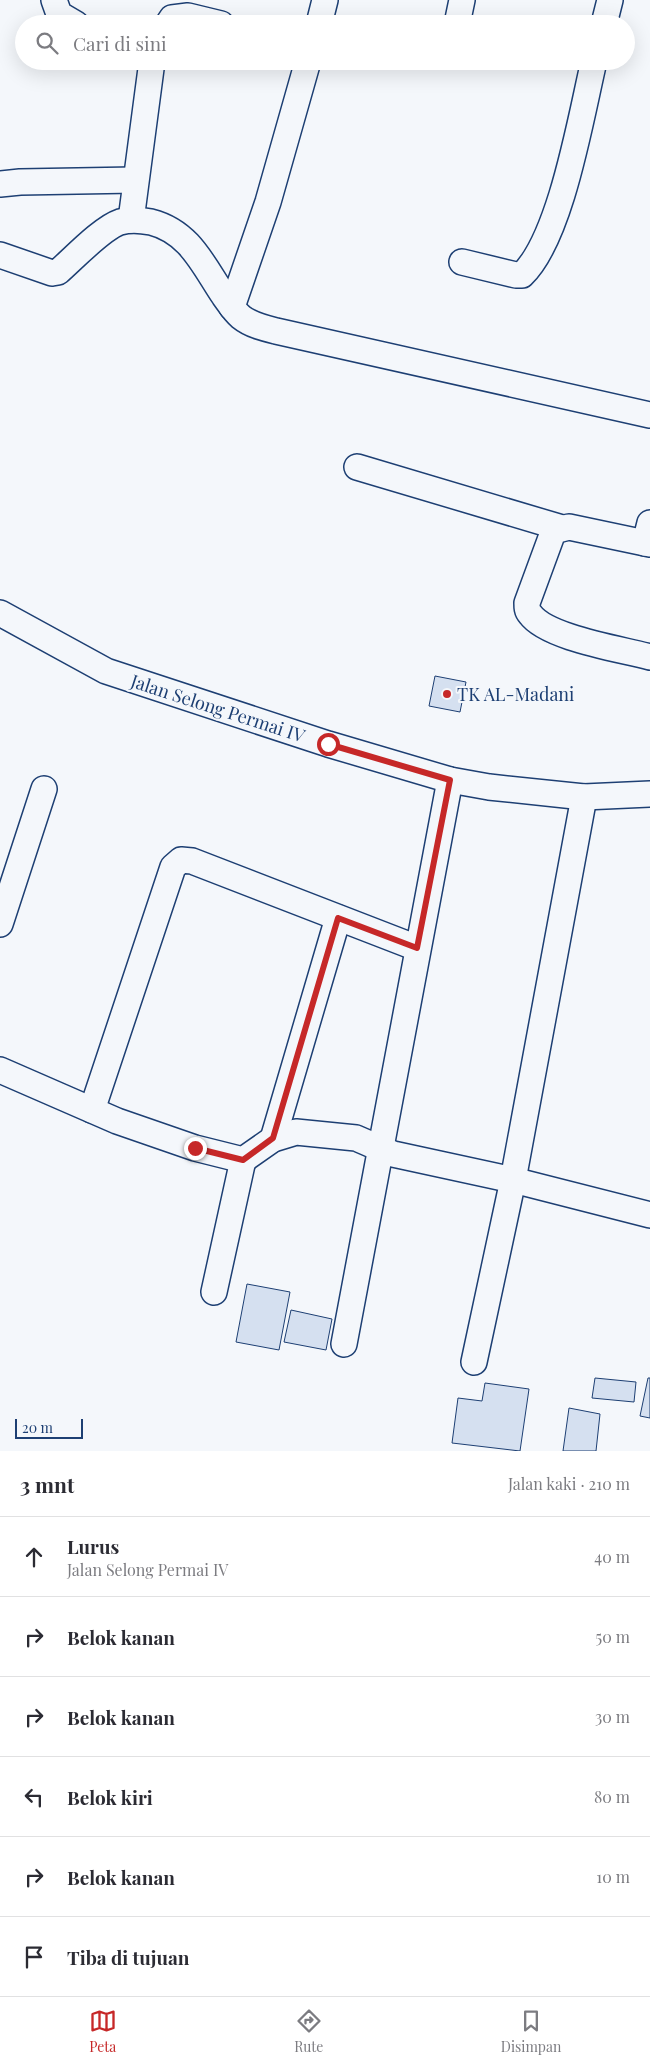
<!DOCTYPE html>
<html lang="id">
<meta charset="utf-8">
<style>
body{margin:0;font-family:"Playfair Display",serif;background:#f2f2f3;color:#2b2b33}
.scale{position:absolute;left:15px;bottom:12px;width:68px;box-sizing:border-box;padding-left:5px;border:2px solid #1d3f73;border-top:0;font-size:14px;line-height:18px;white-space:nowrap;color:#1d3f73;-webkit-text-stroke:4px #f4f7fb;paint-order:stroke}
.stop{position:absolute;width:15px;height:15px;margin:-11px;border:4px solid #c62828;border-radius:50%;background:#fff}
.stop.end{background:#c62828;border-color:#fff;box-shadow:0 1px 5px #0008}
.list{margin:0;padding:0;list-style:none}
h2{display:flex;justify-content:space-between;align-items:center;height:65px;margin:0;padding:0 20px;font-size:21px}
h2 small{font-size:16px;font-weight:400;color:#7c7c81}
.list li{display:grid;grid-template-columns:32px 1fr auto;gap:15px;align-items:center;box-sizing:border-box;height:80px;padding:0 20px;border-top:1px solid #e1e1e2}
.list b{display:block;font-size:19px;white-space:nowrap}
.list p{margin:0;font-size:16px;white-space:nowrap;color:#7c7c81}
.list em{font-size:16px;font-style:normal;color:#7c7c81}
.icon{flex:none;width:28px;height:28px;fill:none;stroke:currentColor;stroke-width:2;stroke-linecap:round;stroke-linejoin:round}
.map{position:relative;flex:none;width:650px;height:1451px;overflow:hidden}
.search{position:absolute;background:#fff;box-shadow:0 5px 20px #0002;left:15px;right:15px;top:15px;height:55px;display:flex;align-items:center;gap:12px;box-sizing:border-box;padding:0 18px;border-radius:28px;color:#7c7c81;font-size:19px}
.sheet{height:545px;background:#fff}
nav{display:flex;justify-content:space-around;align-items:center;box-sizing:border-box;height:70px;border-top:1px solid #e1e1e2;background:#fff;font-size:14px;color:#7c7c81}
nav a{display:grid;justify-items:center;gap:2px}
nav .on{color:#c62828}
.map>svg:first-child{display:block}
.building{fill:#d5e0f0;stroke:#1d3f73}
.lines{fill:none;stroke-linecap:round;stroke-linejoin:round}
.minor-casing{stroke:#1d3f73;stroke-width:28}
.minor{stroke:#f4f7fb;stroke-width:25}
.route{stroke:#c62828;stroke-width:6}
.poi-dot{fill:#c62828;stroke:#f4f7fb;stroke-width:2}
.labels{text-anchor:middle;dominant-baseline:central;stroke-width:4;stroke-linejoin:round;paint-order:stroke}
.poi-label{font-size:18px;fill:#1d3f73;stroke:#f4f7fb;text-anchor:start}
.street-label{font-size:18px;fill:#1d3f73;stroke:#f4f7fb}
</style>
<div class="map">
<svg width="650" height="1451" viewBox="0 0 650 1451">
<rect width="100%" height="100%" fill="#f4f7fb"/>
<g class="building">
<path d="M435 676 466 682 460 712 429 706Z"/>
<path d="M247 1284 290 1292 279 1350 236 1342Z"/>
<path d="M291 1310 332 1319 326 1350 284 1342Z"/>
<path d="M595 1378 636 1382 634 1402 592 1398Z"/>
<path d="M648 1378H650V1418L640 1416Z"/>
<path d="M485 1383 529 1389 520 1451 452 1443 458 1398 482 1401Z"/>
<path d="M569 1408 600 1414 596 1451H563Z"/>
</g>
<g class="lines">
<defs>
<g id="minor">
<path d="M54 0 59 14 76 24"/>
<path d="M168 24 172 18 188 16 221 24"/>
<path d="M319 24 325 0"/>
<path d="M457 24 462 0"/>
<path d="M604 24 610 0"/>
<path d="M0 184 20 182 135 180"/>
<path d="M131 220 152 61"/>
<path d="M0 255 52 273 58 272C73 259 102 228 120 222 130 219 141 220 151 222 190 232 203 265 224 296 229 303 234 311 241 317 251 325 264 328 276 331L650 415"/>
<path d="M462 262 516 275H522C561 238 581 116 594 61"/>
<path d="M232 307 268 202 308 61"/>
<path d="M357 467 562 528"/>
<path d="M645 543 650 523"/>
<path d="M650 544 569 527 557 530 552 535 527 603C527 607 527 611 530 614 547 638 621 649 650 657"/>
<path d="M0 613 106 671 328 744 450 780 489 787 584 797 650 794"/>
<path d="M0 924 44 789"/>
<path d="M0 1070 117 1121 195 1148 243 1160 273 1139 296 1132 356 1138 393 1154 513 1180 650 1215"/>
<path d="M92 1110 173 867 181 860 192 861 417 948"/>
<path d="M273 1139 338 918"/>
<path d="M214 1292 243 1160"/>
<path d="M344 1344 450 780"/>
<path d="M474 1362 513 1180 584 797"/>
</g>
</defs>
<use href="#minor" class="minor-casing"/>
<use href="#minor" class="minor"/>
</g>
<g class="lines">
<path class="route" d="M195 1148 243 1160 273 1138 338 918 417 948 450 780 328 744"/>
</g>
<circle class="poi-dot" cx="447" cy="694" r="5"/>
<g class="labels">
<g class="poi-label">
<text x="457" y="694">TK AL-Madani</text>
</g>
<g class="street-label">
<text transform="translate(218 708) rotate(18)">Jalan Selong Permai IV</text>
</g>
</g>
</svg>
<div class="scale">20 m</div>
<div class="stop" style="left:328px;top:744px"></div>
<div class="stop end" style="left:195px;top:1148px"></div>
<div class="search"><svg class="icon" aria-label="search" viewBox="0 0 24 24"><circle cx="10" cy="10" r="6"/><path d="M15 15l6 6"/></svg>Cari di sini</div>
</div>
<section class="sheet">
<h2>3 mnt<small>Jalan kaki · 210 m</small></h2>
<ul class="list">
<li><svg class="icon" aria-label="ahead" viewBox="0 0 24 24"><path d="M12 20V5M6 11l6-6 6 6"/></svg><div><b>Lurus</b><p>Jalan Selong Permai IV</p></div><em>40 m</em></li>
<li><svg class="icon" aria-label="right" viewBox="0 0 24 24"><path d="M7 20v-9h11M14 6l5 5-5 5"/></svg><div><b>Belok kanan</b></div><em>50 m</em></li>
<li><svg class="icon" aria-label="right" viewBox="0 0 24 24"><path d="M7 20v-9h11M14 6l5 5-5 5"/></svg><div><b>Belok kanan</b></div><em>30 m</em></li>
<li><svg class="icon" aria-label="left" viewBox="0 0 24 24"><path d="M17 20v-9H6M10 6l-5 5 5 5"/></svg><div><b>Belok kiri</b></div><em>80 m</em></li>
<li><svg class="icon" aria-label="right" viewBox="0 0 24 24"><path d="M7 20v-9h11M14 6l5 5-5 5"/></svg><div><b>Belok kanan</b></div><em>10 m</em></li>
<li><svg class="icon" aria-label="arrive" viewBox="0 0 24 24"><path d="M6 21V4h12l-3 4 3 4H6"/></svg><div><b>Tiba di tujuan</b></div></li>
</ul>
</section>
<nav>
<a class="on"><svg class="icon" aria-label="map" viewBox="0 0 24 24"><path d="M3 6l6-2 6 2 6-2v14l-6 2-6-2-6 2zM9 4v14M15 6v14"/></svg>Peta</a>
<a><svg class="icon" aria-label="directions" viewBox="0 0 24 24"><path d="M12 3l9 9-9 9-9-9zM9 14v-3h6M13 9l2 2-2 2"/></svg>Rute</a>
<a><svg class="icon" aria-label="saved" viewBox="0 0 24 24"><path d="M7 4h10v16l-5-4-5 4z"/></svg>Disimpan</a>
</nav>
